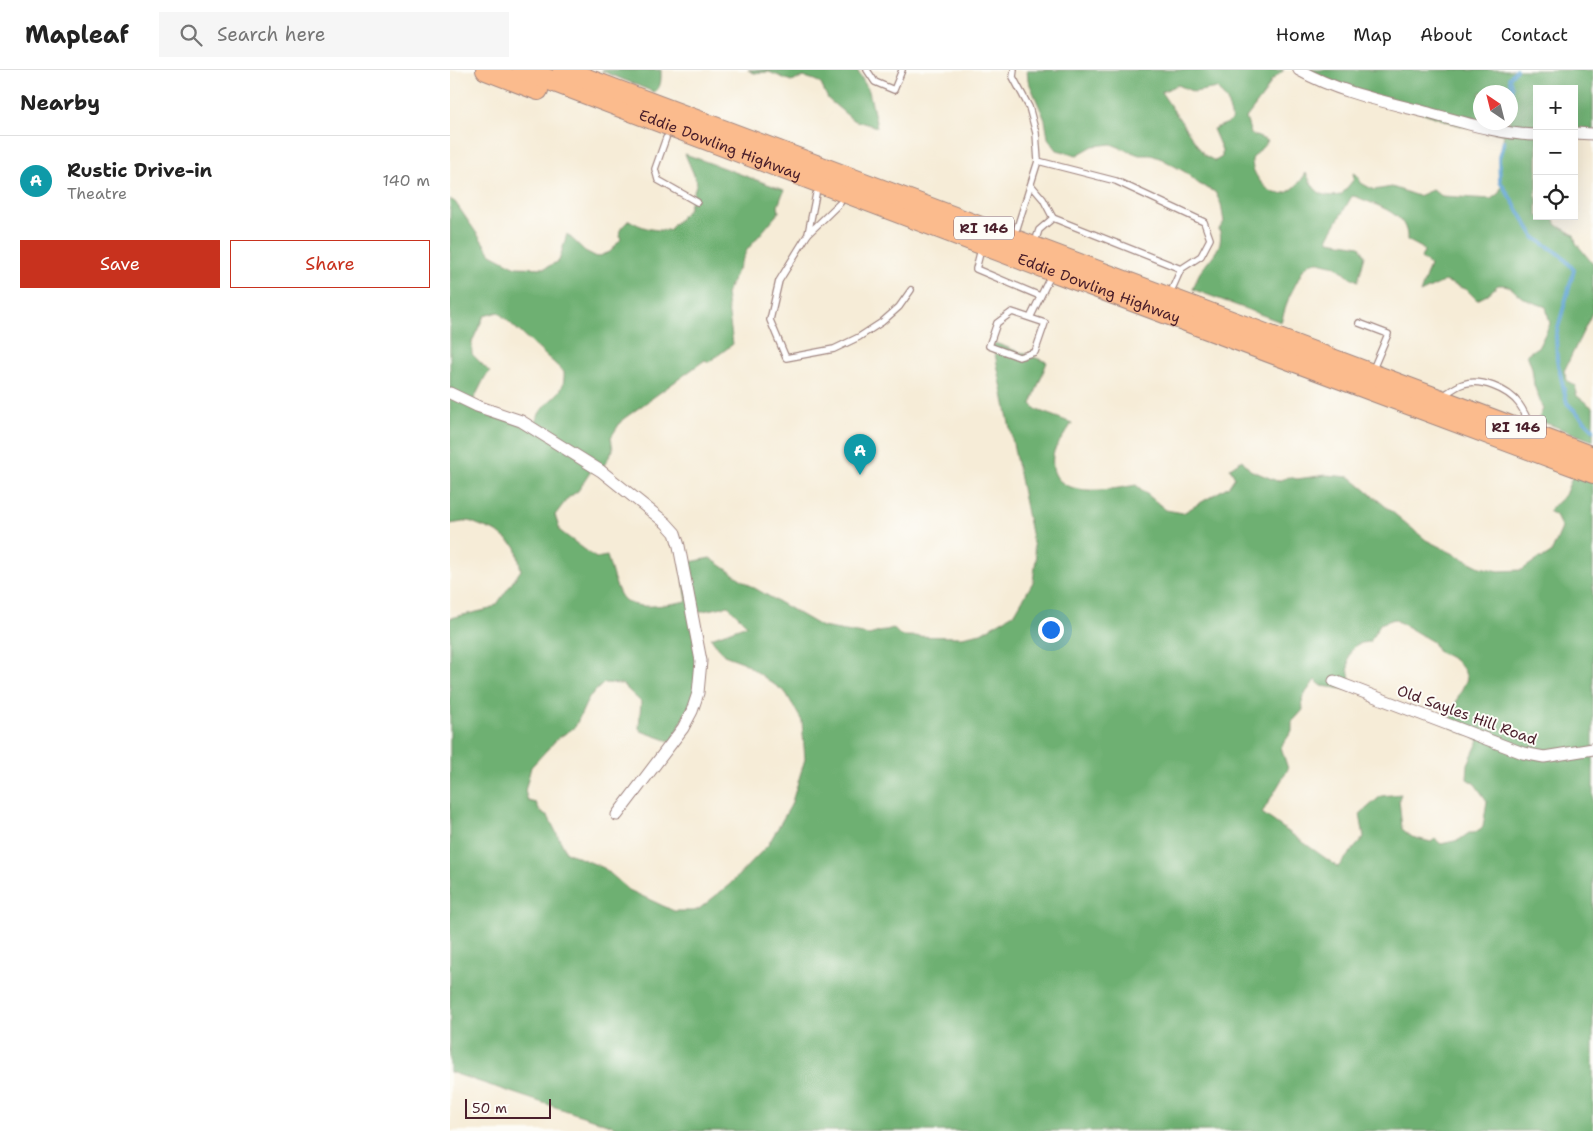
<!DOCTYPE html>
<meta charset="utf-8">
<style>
body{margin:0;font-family:"Shantell Sans",sans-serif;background:#f6f6f6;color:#222}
.controls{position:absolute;right:15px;top:15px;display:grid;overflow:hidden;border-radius:0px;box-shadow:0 5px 20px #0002}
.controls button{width:45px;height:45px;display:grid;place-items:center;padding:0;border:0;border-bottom:1px solid #e0e0e0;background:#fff;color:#222;font:25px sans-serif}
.compass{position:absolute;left:1023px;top:15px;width:45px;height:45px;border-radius:50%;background:#fff;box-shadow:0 5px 20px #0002;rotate:325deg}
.scale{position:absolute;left:15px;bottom:12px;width:86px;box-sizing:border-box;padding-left:5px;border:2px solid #4a1f2b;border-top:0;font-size:14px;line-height:18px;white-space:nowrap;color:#4a1f2b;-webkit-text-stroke:4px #fdfcf7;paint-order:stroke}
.you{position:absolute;left:600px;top:559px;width:18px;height:18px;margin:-12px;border:4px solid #fff;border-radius:50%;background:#1a73e8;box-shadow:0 0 0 8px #1a73e833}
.badge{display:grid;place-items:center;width:32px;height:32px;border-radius:50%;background:#c8321e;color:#fff;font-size:16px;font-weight:700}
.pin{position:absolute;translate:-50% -41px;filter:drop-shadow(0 1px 2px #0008)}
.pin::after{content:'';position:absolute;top:26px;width:18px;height:15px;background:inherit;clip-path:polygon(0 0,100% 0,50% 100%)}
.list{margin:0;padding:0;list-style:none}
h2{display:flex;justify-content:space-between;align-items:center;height:65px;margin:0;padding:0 20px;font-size:21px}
h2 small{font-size:16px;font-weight:400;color:#767676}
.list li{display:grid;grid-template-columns:32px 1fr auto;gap:15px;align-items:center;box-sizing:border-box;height:90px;padding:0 20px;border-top:1px solid #e0e0e0}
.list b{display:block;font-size:19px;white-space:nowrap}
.list p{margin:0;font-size:16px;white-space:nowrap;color:#767676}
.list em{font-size:16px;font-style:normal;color:#767676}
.actions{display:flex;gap:10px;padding:15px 20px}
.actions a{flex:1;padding:11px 0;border:1px solid #c8321e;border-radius:0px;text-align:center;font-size:18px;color:#c8321e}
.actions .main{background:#c8321e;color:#fff}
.icon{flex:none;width:28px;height:28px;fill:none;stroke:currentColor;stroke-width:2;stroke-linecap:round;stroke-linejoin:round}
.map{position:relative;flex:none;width:1143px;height:1061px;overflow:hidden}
header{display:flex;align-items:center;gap:30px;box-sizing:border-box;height:70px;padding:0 25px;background:#fff;border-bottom:1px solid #e0e0e0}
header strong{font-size:24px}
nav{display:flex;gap:28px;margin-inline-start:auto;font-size:18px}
.search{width:350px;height:45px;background:#f6f6f6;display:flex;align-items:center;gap:12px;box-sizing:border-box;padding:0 18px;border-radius:0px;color:#767676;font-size:19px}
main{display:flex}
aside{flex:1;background:#fff}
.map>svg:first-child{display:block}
.forest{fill:#6eb072;stroke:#5c684e;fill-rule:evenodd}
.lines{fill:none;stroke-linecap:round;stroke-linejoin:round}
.stream{stroke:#5ba2d1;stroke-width:4}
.service-casing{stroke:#a08681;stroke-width:8}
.minor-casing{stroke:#a08681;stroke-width:13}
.motorway-casing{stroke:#a08681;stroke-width:22}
.service{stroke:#fff;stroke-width:5.5}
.minor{stroke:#fff;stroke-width:11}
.motorway{stroke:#fbbb8d;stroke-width:20}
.labels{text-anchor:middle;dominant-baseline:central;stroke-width:4;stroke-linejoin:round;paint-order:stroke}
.shield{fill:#fdfcf7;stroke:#806168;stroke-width:1}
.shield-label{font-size:14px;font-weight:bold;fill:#4a1f2b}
.street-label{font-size:15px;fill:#4a1f2b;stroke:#fdfcf7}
</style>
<header>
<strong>Mapleaf</strong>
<div class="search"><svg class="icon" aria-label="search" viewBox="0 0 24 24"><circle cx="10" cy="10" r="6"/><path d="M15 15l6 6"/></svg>Search here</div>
<nav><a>Home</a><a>Map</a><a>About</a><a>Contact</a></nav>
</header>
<main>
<aside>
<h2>Nearby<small></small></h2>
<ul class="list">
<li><span class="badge" style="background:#0f9aa8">A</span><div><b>Rustic Drive-in</b><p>Theatre</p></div><em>140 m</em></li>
</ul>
<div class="actions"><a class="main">Save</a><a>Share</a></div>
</aside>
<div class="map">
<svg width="1143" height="1061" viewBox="0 0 1143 1061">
<rect width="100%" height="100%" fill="#fdfcf7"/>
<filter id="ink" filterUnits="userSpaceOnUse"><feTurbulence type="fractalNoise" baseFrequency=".02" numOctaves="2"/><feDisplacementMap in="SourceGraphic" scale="10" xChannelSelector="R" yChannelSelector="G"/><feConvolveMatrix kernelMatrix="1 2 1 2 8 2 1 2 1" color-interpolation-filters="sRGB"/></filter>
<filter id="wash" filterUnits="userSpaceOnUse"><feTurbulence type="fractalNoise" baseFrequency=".0096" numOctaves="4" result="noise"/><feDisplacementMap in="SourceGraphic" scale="20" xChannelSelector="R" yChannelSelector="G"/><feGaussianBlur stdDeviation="1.12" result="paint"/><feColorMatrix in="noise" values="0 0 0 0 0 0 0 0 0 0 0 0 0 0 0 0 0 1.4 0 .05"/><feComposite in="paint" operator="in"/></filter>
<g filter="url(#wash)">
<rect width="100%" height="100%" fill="#f6ecd7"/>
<g class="forest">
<path d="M152 0H211C211 8 212 18 204 22L152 1Z"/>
<path d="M298 0H407L419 21 427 57 403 50 378 29 371 14 365 10 354 7 341 11 319 2 304 3Z"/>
<path d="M577 0H834L821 11 815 23 796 48 801 64 818 71 802 89C802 98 804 103 810 111 827 133 843 124 856 103 865 122 870 128 891 125L904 109 903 103 908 106 911 113 924 120 942 117 968 126 982 120 992 126 1041 129 1049 123 1052 114 1049 94 1054 64 1011 56 849 0H1143V65L1124 62V19H1087V119L1085 122 1087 129V146H1102L1107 155 1124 165 1126 173 1143 194V241L1114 301 1117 311 1126 316 1125 320 1127 326 1143 338V371L1088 350 1093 339 1084 315 1082 298 1077 284 1089 276 1100 254 1096 237C1089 234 1080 232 1073 228 1062 221 1063 214 1048 215L1037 225 1027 230 1017 220 995 211 970 223 980 195 971 188 974 181 972 178 957 170C959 143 927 136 907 127L902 126 878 167 879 171 910 176 915 186 908 211 898 206 886 196 869 192H862L854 198 839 227 831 252 745 220 743 219C745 214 747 208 749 204 758 189 776 178 769 159L774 152 771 134 765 122 749 114 735 102 712 89 701 85H689L661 74 643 76 627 85 607 80 598 68 595 50 578 10ZM728 15 744 22 767 18 777 31 782 49 778 53 763 59 772 80V87L765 91 754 85 711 22ZM1030 22H1060V52H1030Z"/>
<path d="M235 84 334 120 328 136 329 142 297 180 276 224 283 274 259 292 255 290 172 350 161 367 163 380 150 402 141 401 128 421 118 428 105 445 110 461 146 488 157 486C161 498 164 513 170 524 180 544 219 534 237 531L231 494 260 488 301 516 372 557 419 565 443 558 451 566 512 567 531 563 565 543 583 512 586 488 543 274 545 273 597 292 581 334 587 340 622 353C617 362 610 370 605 379 602 386 602 395 604 402 614 429 665 419 686 415L716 440 733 443 779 416 785 407 780 398 792 390 800 400 827 411 839 407 847 409 876 405 900 407 976 470 1030 497 1049 501 1072 500 1089 488H1093L1101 483 1112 458 1106 446 1098 441 1115 425 1125 400 1143 406V1061H178L0 1002V548L40 539 47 534 71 500 66 477 47 462 19 451 0 454V129L5 132 41 184 66 197 95 198 109 191 117 164 135 181 147 187 160 182 171 169C166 161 173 156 179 150 192 158 204 161 219 160L238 140 247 112ZM48 242 114 302C115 323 105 324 93 338 88 344 85 353 81 359L23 331 35 307 40 302 22 284V272L34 246ZM278 536 297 555 261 568 274 585 293 592 336 623 352 651 355 689 341 735 318 775 279 815 249 839 244 841H224L179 820 154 798 116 782 98 746 90 741 86 733 78 731 75 721 81 697 107 669 125 657 139 627 154 613 172 614 191 632 189 658 191 661 222 672 248 616 242 543ZM944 549 983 572 987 581C1002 588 1013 592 1017 609L1008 627 999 656 1029 670 1018 694 1017 709 1025 714 1037 731 1033 757 1024 763H1019L1009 770 991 774 985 769 981 772 962 767 952 759 949 729 951 724 931 726 910 744 914 767 888 797 812 743 838 699 831 677 842 661V652L853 640 852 628 865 610 872 616 902 620C900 607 892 583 908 574 911 573 917 572 920 572L930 554Z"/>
</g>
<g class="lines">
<g class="stream">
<path d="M1060 35 1062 17 1059 8 1066 0"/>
<path d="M1054 71 1049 88 1050 111 1085 168 1111 185 1124 200 1106 265 1107 290 1117 333 1143 359"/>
</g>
</g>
</g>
<g filter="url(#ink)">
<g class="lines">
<defs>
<g id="service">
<path d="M417 0 425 12 444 20 452 0"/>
<path d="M564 0 563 7 579 37 586 63 588 91 567 158"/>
<path d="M216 68 205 99 208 110 247 132"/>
<path d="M588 91 666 111 754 152 760 169 751 186 731 199 723 217"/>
<path d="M581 115 593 129 603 148"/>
<path d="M366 124 358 164 390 133"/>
<path d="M358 164 329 211 320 250 336 288 384 279 409 267 432 252 449 237 461 220"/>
<path d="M587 166 589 160 603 148 731 199"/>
<path d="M530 183 526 199 590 226"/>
<path d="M580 248 562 242 547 253 539 276 569 287 585 282 595 253 580 248 601 205"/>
<path d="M909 253 938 264 923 299"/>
<path d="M993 326C999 322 1006 316 1013 314 1030 308 1058 319 1069 334 1074 341 1078 350 1081 358"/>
</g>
<g id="minor">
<path d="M849 0C888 22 932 31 975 42 1012 52 1049 64 1087 65"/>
<path d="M1124 63 1143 64"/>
<path d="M0 323 27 336 71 351 151 401 216 453 225 463 229 476 251 591 248 623 242 641 233 658 167 745"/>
<path d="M884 611 1073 683 1094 687 1143 679"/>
</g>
<g id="motorway">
<path d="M36 0 88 20"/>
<path id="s1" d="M73 0 618 207 1143 403"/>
<path d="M113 0 1143 387"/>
</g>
</defs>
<use href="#service" class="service-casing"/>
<use href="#minor" class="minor-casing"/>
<use href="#motorway" class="motorway-casing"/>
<use href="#service" class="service"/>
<use href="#minor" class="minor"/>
<use href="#motorway" class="motorway"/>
</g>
</g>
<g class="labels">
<g class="shield">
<rect x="504" y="146.5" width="60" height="23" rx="4"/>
<rect x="1036" y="345.5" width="60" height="23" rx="4"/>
</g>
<g class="shield-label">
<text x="534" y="158">RI 146</text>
<text x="1066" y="357">RI 146</text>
</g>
<g class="street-label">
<text stroke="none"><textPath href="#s1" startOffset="211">Eddie Dowling Highway</textPath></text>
<text stroke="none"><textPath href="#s1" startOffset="616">Eddie Dowling Highway</textPath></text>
<text transform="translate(1017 645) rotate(20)">Old Sayles Hill Road</text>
</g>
</g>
</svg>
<div class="controls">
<button>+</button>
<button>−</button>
<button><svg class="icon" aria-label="locate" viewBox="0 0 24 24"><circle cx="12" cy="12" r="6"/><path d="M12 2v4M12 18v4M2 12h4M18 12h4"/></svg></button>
</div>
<svg class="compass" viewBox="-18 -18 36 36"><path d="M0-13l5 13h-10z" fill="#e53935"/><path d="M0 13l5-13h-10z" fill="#767676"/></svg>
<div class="scale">50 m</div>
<div class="you"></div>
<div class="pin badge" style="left:410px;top:405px;background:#0f9aa8">A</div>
</div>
</main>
